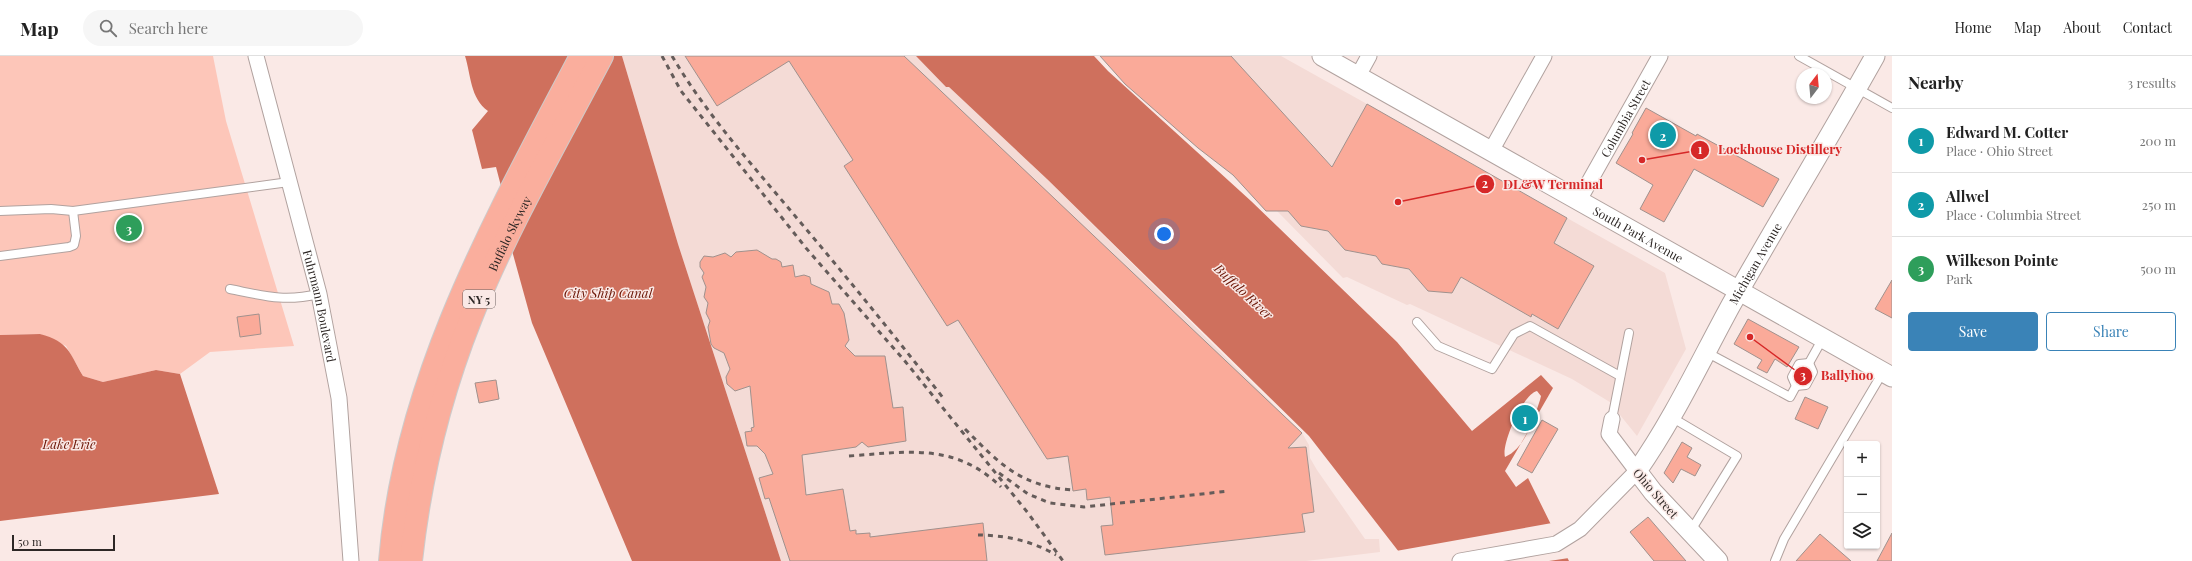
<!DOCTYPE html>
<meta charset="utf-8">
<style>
body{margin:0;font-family:"Playfair Display",serif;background:#f6f6f6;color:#222}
.controls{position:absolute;right:12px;bottom:12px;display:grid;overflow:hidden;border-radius:4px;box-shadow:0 1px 3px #0004}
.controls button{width:36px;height:36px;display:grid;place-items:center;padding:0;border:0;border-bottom:1px solid #e0e0e0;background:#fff;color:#222;font:20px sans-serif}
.compass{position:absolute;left:1796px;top:12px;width:36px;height:36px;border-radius:50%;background:#fff;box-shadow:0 1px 3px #0004;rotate:16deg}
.scale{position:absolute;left:12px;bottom:10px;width:103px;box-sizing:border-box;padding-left:4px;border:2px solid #2d2725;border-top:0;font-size:11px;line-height:14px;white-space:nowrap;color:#2d2725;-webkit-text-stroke:3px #fae9e6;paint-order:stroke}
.you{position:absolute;left:1164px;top:178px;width:14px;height:14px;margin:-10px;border:3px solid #fff;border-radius:50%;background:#1a73e8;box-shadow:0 0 0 6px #1a73e833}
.badge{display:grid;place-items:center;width:26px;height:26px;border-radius:50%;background:#3a83b7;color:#fff;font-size:13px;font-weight:700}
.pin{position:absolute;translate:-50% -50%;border:2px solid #fff;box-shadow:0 1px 4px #0006}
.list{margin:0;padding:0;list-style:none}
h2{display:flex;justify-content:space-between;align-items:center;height:52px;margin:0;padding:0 16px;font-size:17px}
h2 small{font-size:13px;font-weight:400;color:#767676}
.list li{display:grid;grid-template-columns:26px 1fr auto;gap:12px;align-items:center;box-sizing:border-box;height:64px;padding:0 16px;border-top:1px solid #e0e0e0}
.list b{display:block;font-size:15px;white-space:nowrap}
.list p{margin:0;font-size:13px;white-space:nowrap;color:#767676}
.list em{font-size:13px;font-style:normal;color:#767676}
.actions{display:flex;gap:8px;padding:12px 16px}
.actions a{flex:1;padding:9px 0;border:1px solid #3a83b7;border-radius:4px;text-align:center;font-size:14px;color:#3a83b7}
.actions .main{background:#3a83b7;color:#fff}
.icon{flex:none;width:22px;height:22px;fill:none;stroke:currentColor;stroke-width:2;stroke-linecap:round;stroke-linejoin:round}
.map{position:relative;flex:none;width:1892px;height:505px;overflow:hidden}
header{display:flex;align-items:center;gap:24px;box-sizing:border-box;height:56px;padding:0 20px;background:#fff;border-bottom:1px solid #e0e0e0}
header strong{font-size:19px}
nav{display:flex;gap:22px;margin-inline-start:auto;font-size:14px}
.search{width:280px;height:36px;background:#f6f6f6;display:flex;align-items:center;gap:10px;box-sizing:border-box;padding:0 14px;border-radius:22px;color:#767676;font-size:15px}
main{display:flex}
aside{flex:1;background:#fff}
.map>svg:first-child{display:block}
.built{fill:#f4dbd6}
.green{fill:#fdc6b9}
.water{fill:#cf705d;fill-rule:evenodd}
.pier{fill:#fae9e6}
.building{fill:#faaa99;stroke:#a0918d}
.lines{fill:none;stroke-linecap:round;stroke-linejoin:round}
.service-casing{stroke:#b1a29f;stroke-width:10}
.minor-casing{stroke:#b1a29f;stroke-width:17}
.tertiary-casing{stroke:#b1a29f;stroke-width:21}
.motorway-casing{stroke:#cdcbcb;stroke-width:24}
.service{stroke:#fff;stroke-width:8}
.minor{stroke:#fff;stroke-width:15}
.tertiary{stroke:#fff;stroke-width:19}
.motorway{stroke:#faae9d;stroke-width:22}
.rail{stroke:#655c5a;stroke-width:3;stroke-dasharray:5 5;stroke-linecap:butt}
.labels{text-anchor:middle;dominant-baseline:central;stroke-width:3;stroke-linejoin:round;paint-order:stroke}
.shield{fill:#fae9e6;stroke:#6a615f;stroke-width:1}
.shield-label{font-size:11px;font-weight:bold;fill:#2d2725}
.street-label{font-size:12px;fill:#2d2725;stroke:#fae9e6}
.water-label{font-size:13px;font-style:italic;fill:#6c1606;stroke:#fae9e6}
.leader{fill:none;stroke:#d62828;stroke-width:1.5}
.callout-dot{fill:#d62828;stroke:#fae9e6;stroke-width:1.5}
.mark-label{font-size:12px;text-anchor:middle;font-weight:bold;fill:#fff}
.callout-label{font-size:13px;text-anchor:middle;font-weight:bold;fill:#d62828;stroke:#fae9e6;stroke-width:3;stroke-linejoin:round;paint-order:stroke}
</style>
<header>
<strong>Map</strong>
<div class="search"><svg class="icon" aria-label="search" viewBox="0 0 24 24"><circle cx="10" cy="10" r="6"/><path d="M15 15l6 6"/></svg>Search here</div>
<nav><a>Home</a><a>Map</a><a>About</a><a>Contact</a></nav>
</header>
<main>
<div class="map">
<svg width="1892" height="505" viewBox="0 0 1892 505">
<rect width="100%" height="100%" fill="#fae9e6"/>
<g class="built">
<path d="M622 0H916L946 31H949L1047 123 1302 377 1309 389 1310 402 1317 414 1365 483H1379L1380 496 1306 505H781L678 188Z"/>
<path d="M1231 0H1281L1367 48 1336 104 1334 112Z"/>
<path d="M1277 155H1288L1301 170 1328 175 1345 194 1376 200 1382 208 1409 213 1428 235 1452 237 1462 219 1466 224 1530 261 1532 258 1558 273 1594 210 1554 187 1567 162 1665 217 1686 293 1637 380 1616 354 1618 351 1572 323 1410 248 1407 249 1347 221 1343 222Z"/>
</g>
<path class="green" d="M0 0H213L226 65 294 290 210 296 180 318 156 314 103 326 83 320 66 290 40 278 0 279Z"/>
<g class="water">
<path d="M465 0H622L678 188 781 505H632L532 267 511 191 507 153 496 111 482 113 472 74 488 55C470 42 471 19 465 0Z"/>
<path d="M916 0H1094L1108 15 1251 145 1397 286 1472 375 1541 319 1553 332 1505 415 1516 431 1528 422 1569 505H1406L1309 380 1047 123 949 31H946ZM1537 335 1541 340 1540 344C1534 362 1525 393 1505 401 1501 388 1523 338 1537 335Z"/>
<path d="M40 278C69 286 69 296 83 320L103 326 156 314 180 318 219 438 0 465V279Z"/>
</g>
<path class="pier" d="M1552 467 1569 502 1549 505H1403L1396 495Z"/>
<g class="building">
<path d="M685 0H904L1302 377 1288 392 1306 391 1314 456 1302 458 1305 476 1105 499 1101 470 1113 469 1110 441 1087 444 1086 433 1073 435 1068 400 1047 403 958 264 947 270 844 110 853 104 789 5 717 50Z"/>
<path d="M1100 0H1231L1332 111 1367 48 1567 162 1554 187 1594 210 1558 273 1532 258 1531 261 1461 221 1452 237 1428 235 1409 213 1382 208 1376 200 1345 194 1328 175 1301 170 1288 155H1266L1233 119 1198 92 1125 28Z"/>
<path d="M1646 52 1696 80 1697 78 1779 123 1763 151 1694 113 1664 166 1640 153 1653 129 1616 107 1633 78 1632 77Z"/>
<path d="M757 194 772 203H776L781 206 782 211 793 209 795 221 804 219 810 221 811 228 829 236 832 248H839L844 257 849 284 845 290 855 300H885L893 352 903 351 906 385 868 391 862 386 856 391 802 399 806 439 843 433 850 475 856 474V478L870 477V481L983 467 987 505H790L769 442 765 443 759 422 773 418 765 398 757 390H747L745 376 752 375 751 372 754 371 750 330 735 335 727 328 726 321 730 313 724 297 714 292 711 288 708 271 710 265 706 257 708 247 704 241 706 231 702 221 704 217 700 211V206L704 200 713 201 725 197 731 201 736 196Z"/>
<path d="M1892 224V262L1875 253Z"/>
<path d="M259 258 261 278 240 281 237 261Z"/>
<path d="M1748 263 1799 291 1787 311 1775 303 1767 317 1757 312 1762 304 1734 288Z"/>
<path d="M496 324 499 343 479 347 475 327Z"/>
<path d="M1805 341 1828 351 1818 373 1795 363Z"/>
<path d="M1542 364 1558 373 1532 417 1517 409Z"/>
<path d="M1682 386 1692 392 1687 401 1701 409 1695 420 1681 413 1673 427 1664 417Z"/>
<path d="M1648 461 1686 505H1654L1630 476Z"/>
<path d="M1892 477V505H1877Z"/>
<path d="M1820 478 1851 505H1796Z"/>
</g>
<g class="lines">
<defs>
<g id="service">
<path d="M1799 0 1892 52"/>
<path d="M0 155 51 153 73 155 289 126"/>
<path d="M0 200 69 191 74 189 76 180 73 155"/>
<path d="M230 233C265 240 283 246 319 238"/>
<path d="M1417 266 1438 290 1492 313 1514 278 1530 270 1620 320"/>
<path d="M1706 296 1790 341 1796 330"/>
<path d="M1809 307 1823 282"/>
<path d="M1796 330 1792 321 1799 308 1809 307"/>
<path d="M1796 330 1806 329 1813 316 1809 307"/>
<path d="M1671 361 1737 400 1690 476"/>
<path d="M1612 363 1629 277"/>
<path d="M1775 505 1784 483 1883 316"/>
</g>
<g id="minor">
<path id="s1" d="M256 0 319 238 339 342 351 505"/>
<path d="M1358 20 1369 0"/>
<path d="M1491 95 1544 0"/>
<path id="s2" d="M1579 144 1660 0"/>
<path d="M1460 505 1556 488 1580 473 1637 415 1609 378 1612 363"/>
</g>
<g id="tertiary">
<path id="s3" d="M1322 0 1892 321"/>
<path id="s4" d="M1718 505 1653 436 1637 415C1673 364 1701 304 1731 249 1778 166 1828 84 1875 0"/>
</g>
<g id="motorway">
<path d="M390 505C405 321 497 160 581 0"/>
<path id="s5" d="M411 505C420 422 440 340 471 262 507 172 557 86 602 0"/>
</g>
</defs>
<use href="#service" class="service-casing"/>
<use href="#minor" class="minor-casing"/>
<use href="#tertiary" class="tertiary-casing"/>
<use href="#motorway" class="motorway-casing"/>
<use href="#service" class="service"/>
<use href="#minor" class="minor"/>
<use href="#tertiary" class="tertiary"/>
<use href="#motorway" class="motorway"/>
<g class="rail">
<path d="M662 0 681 35 806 192 904 304 1028 457 1063 505"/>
<path d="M672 0C708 61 756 113 801 167 850 225 897 283 944 343"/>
<path d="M965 373C1000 408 1020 430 1072 434"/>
<path d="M849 400C906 396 955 386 1001 431"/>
<path d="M999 417 1028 438 1050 447 1084 451 1229 435"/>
<path d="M978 479C1004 479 1033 485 1056 499"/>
</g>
</g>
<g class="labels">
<rect class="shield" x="463" y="234" width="32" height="18" rx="3"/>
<g class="shield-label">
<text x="479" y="243">NY 5</text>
</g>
<g class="street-label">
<text stroke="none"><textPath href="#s2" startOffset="94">Columbia Street</textPath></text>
<text stroke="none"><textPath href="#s5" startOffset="344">Buffalo Skyway</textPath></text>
<text stroke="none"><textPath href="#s3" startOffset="363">South Park Avenue</textPath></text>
<text stroke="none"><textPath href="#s4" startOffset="360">Michigan Avenue</textPath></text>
<text stroke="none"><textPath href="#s1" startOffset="258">Fuhrmann Boulevard</textPath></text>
<text transform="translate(1656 437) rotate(49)">Ohio Street</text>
</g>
<g class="water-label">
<text transform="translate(1244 235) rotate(43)">Buffalo River</text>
<text x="608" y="236">City Ship Canal</text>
<text x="69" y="387">Lake Erie</text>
</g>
</g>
<path class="leader" d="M1642 104L1700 94M1398 146L1485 128M1750 281L1803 320"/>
<g class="callout-dot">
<circle cx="1642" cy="104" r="4"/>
<circle cx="1398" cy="146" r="4"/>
<circle cx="1750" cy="281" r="4"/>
<circle cx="1700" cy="94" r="10"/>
<circle cx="1485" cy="128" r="10"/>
<circle cx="1803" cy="320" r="10"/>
</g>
<g class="mark-label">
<text x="1700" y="98">1</text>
<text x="1485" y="132">2</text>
<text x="1803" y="324">3</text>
</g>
<g class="callout-label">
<text x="1780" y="98">Lockhouse Distillery</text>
<text x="1553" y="133">DL&amp;W Terminal</text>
<text x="1847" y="324">Ballyhoo</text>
</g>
</svg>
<div class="controls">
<button>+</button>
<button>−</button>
<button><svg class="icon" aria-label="layers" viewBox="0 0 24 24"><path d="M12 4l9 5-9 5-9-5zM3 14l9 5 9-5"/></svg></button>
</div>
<svg class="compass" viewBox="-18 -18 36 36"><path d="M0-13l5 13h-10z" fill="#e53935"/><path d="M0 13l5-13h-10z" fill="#767676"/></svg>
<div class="scale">50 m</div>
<div class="you"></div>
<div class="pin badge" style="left:1525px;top:362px;background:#0f9aa8">1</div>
<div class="pin badge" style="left:1663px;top:79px;background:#0f9aa8">2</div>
<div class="pin badge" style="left:129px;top:172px;background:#2e9e5b">3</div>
</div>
<aside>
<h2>Nearby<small>3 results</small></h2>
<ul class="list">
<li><span class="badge" style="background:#0f9aa8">1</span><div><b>Edward M. Cotter</b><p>Place · Ohio Street</p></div><em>200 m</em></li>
<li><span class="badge" style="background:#0f9aa8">2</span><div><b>Allwel</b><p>Place · Columbia Street</p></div><em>250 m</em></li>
<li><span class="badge" style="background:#2e9e5b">3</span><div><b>Wilkeson Pointe</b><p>Park</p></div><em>500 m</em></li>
</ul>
<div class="actions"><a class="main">Save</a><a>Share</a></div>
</aside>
</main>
